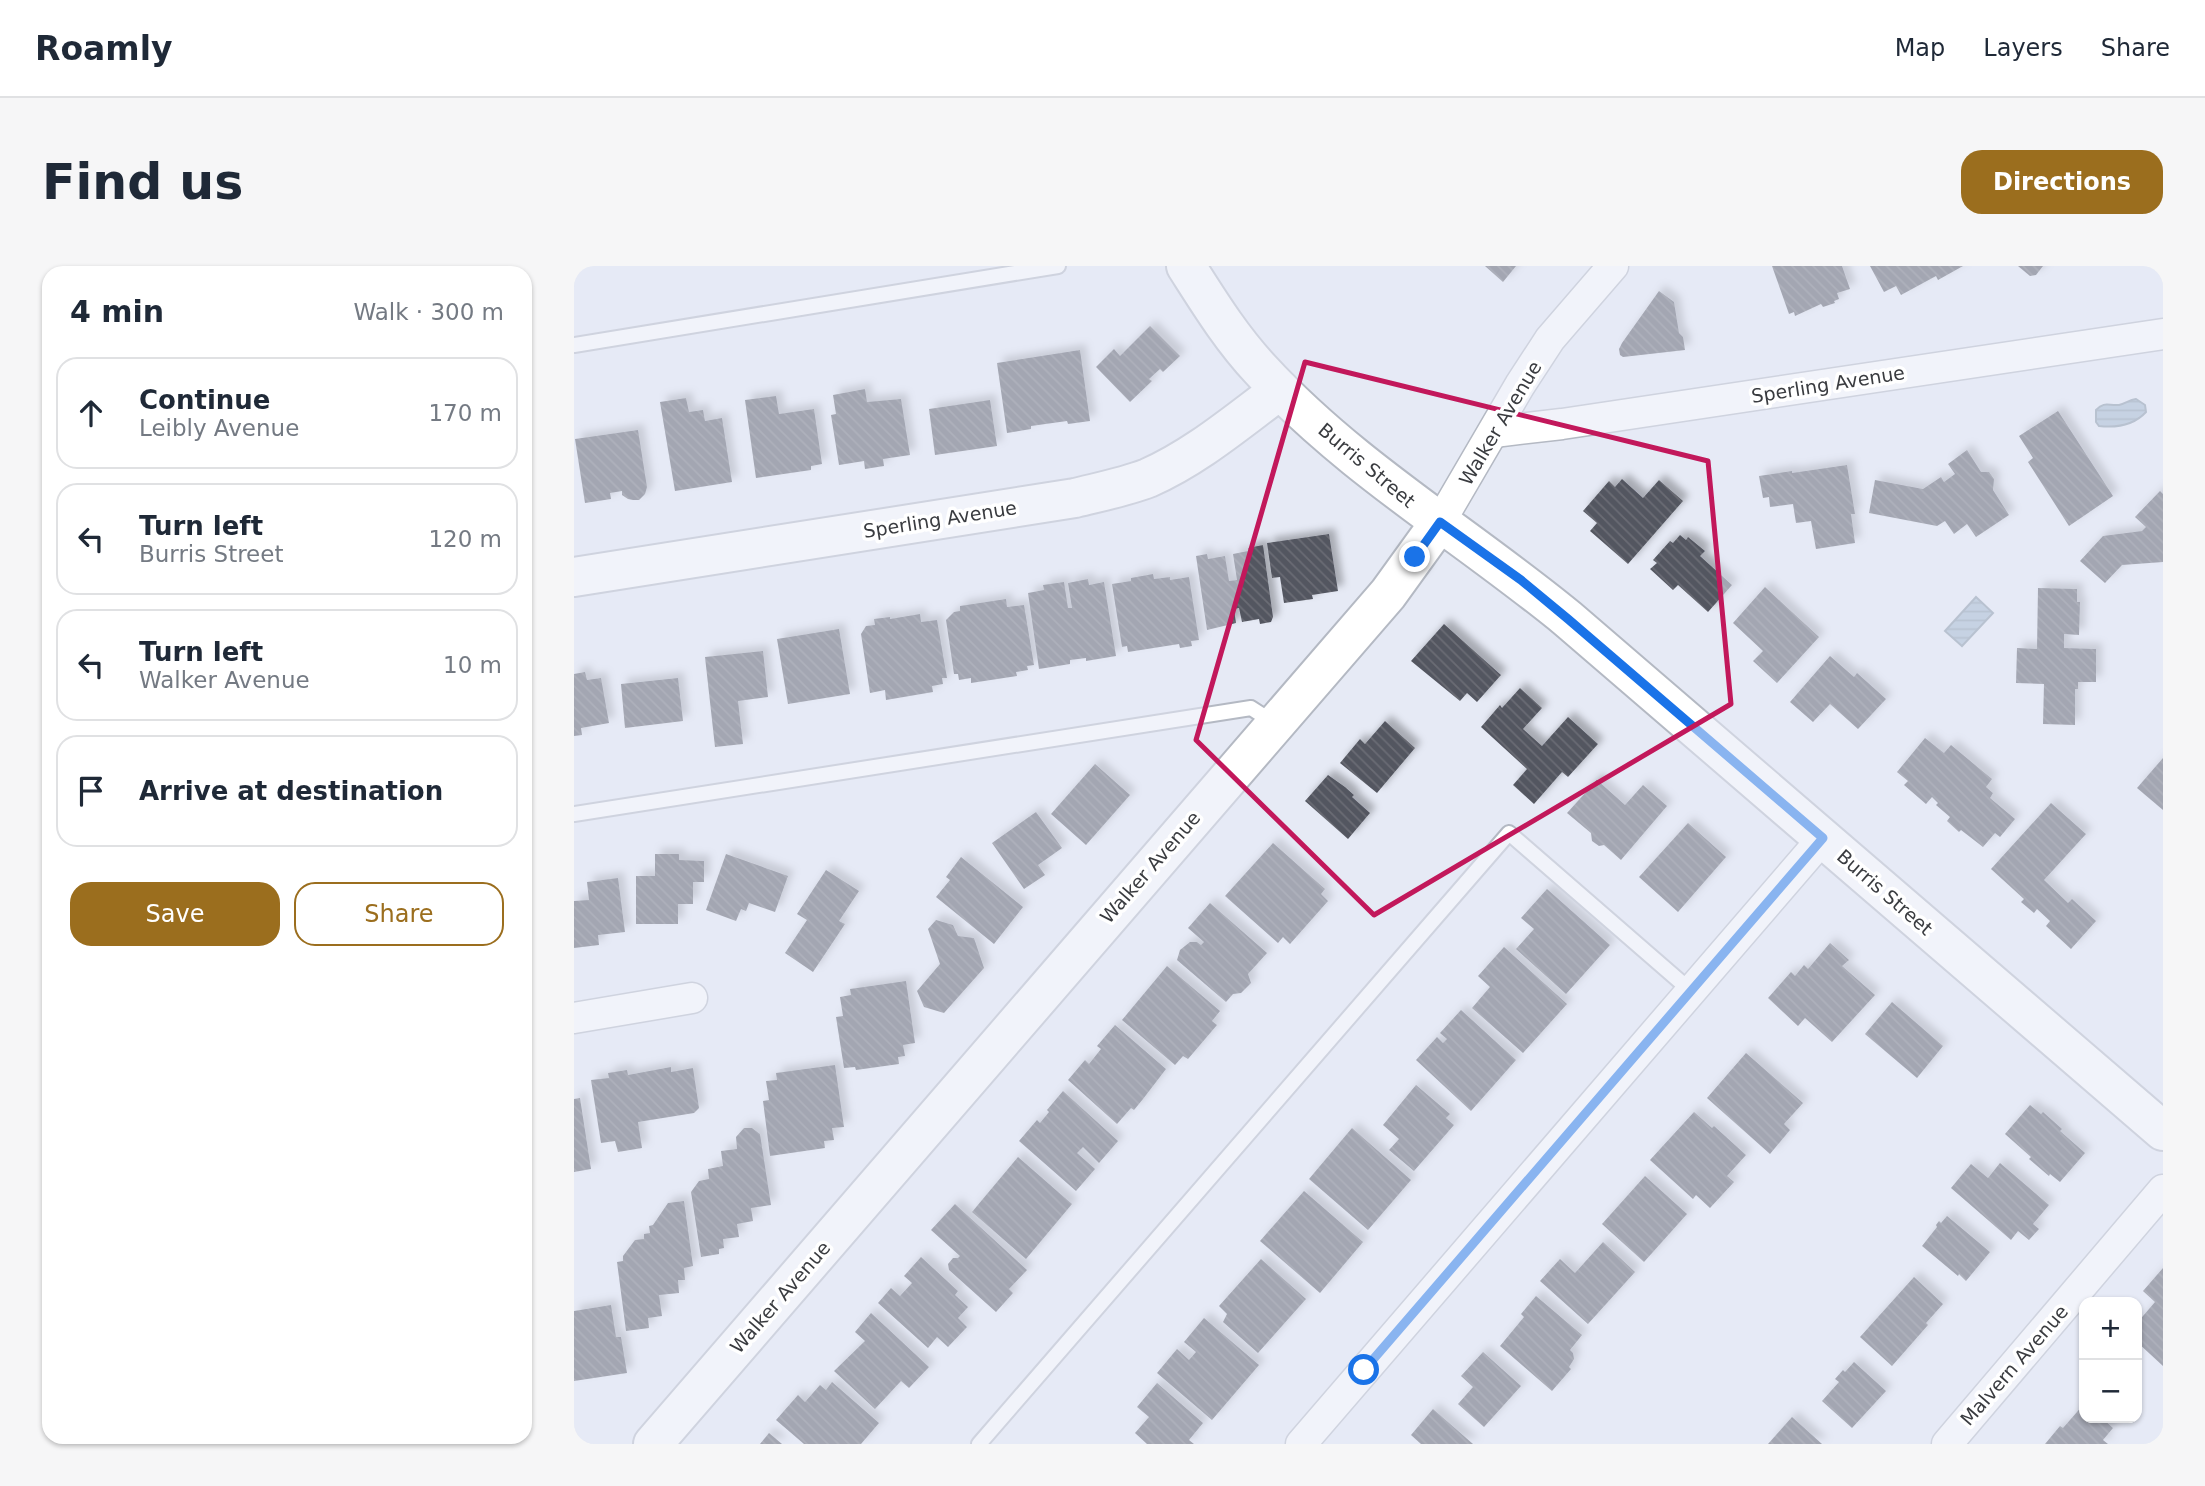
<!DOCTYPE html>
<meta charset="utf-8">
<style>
body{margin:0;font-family:"DejaVu Sans",sans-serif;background:#f6f6f7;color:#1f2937}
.controls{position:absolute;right:21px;bottom:21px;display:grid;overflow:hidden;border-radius:14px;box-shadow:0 2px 5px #0004}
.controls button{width:63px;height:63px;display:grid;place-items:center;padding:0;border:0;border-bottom:2px solid #e0e1e3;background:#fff;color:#1f2937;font:35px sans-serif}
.stop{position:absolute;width:21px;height:21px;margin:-16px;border:5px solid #1a73e8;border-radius:50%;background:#fff}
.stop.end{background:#1a73e8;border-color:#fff;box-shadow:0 2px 7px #0008}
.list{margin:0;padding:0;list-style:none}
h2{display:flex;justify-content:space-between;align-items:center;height:91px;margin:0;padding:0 28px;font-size:30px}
h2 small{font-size:23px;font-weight:400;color:#747a83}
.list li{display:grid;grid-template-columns:46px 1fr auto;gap:21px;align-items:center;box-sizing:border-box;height:112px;margin:0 14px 14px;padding:0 14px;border:2px solid #e0e1e3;border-radius:21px}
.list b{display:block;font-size:26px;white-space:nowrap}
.list p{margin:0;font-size:23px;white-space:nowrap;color:#747a83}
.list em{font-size:23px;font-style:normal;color:#747a83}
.actions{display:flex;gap:14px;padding:21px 28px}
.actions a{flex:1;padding:16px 0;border:2px solid #9b6e1e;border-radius:21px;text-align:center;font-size:24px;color:#9b6e1e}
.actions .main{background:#9b6e1e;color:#fff}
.icon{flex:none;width:38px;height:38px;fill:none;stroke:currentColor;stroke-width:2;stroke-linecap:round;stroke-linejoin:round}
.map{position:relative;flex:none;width:1589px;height:1178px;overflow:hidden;border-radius:21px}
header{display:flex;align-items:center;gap:42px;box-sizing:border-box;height:98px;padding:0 35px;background:#fff;border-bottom:2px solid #e0e1e3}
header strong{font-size:33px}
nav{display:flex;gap:38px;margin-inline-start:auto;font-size:24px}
.intro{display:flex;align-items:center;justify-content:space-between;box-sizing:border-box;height:168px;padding:0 42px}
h1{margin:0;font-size:49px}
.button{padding:18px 32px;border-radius:21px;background:#9b6e1e;color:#fff;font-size:24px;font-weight:700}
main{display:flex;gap:42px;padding:0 42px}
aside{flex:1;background:#fff;border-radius:21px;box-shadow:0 2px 5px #0004}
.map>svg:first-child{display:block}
.water{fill:url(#water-rules);stroke:#8292a3;stroke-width:2}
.building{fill:url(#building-back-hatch);filter:url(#shadow)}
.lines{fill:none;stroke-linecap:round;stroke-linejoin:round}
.lane-casing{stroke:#b4b9c3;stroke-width:18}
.street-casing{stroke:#b4b9c3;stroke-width:33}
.secondary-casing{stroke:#b4b9c3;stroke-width:42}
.lane{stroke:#fff;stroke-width:14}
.street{stroke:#fff;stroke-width:30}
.secondary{stroke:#fff;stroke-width:38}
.route{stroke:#1a73e8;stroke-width:9}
.marked{fill:none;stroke:#c2185b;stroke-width:5;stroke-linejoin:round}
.labels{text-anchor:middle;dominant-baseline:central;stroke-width:7;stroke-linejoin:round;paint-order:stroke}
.street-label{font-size:19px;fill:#3a3c40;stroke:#fff}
</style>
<header>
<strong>Roamly</strong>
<nav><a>Map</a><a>Layers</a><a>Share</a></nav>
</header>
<div class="intro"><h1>Find us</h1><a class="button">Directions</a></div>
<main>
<aside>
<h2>4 min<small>Walk · 300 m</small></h2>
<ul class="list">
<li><svg class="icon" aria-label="ahead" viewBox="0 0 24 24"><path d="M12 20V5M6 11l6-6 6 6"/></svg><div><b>Continue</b><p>Leibly Avenue</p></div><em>170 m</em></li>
<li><svg class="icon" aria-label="left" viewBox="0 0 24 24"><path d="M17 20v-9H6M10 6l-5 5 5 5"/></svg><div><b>Turn left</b><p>Burris Street</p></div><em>120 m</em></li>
<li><svg class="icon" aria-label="left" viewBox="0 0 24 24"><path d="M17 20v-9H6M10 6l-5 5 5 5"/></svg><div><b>Turn left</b><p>Walker Avenue</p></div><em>10 m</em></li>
<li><svg class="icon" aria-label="arrive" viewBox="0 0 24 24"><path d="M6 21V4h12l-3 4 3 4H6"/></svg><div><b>Arrive at destination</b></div></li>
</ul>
<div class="actions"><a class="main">Save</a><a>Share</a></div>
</aside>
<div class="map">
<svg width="1589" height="1178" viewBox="0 0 1589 1178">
<defs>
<pattern id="water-rules" width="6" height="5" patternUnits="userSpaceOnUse" patternTransform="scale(1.75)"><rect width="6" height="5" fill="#a1b7cd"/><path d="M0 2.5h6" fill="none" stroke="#8496a8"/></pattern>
<pattern id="building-back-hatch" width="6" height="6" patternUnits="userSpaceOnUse" patternTransform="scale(1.75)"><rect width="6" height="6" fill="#535660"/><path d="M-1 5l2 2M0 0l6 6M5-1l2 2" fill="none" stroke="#6a6c74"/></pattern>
<filter id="shadow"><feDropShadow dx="6" dy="-6" stdDeviation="3.5" flood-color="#0004"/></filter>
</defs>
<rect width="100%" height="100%" fill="#e6eaf5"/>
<g class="water">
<path d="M1562 133 1571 139 1572 146C1560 159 1543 162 1525 160L1522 156V144C1531 135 1534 140 1545 139 1551 138 1555 134 1562 133Z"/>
<path d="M1402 331 1419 347 1388 380 1371 365Z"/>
</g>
<g class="building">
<path d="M911 0H942L929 16Z"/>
<path d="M1198 0H1268L1276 23 1263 27 1265 33 1260 35 1261 37 1249 41 1247 38 1221 50 1220 46 1215 48Z"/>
<path d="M1296 0H1389L1364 14 1362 10 1327 29 1322 20 1310 26Z"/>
<path d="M1444 0H1469L1462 9 1456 10Z"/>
<path d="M1085 25 1100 36 1105 67 1109 71 1111 84 1049 91 1046 89 1045 83 1048 77Z"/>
<path d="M576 60 606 90 589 106 586 103 575 113 578 115 556 136 522 101 540 83 546 90Z"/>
<path d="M506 84 516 155 494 158 493 155 457 160V163L433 167 423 97Z"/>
<path d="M291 123 293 136 327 133 336 189 309 193 310 200 291 203 290 195 265 199 257 149 262 148 259 129Z"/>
<path d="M202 130 205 148 240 143 248 198 237 200V204L182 212 171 134Z"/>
<path d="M112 132 115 146 129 144 131 155 148 152 158 216 101 225 86 136Z"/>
<path d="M416 134 423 180 361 189 355 143Z"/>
<path d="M1484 145 1539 230 1495 260 1454 196 1459 192 1445 170Z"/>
<path d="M64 164 73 221 71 228 65 234H59L54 233 48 229V225L36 227 37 233 11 237 1 173Z"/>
<path d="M1393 184 1407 206H1415L1420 213 1419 224 1435 249 1402 271 1393 258 1380 268 1371 255 1363 260 1295 247 1301 214 1349 223 1367 211 1370 216 1381 208 1374 198Z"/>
<path d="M1273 199 1281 248H1277L1281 277 1242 283 1237 255 1222 257 1219 238 1196 241 1195 231 1189 232 1185 210 1218 205V207Z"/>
<path d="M1048 213 1069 232 1085 214 1109 235 1054 298 1016 265 1023 257 1009 245 1035 215 1041 221Z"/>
<path d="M1586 225 1589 228V296L1548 299 1531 317 1506 295 1529 270 1568 265 1572 261 1561 251Z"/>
<path d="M755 268 764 325 738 329 739 333 710 337 706 311 698 312 693 277Z"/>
<path d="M1106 269 1112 274 1114 271 1131 285 1126 290 1158 319 1134 346 1104 319 1099 324 1076 303 1083 297 1079 294 1096 275 1099 277Z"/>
<path d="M689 279 699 351 697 356 686 358 685 353 668 356 665 342 660 343 662 357 633 364 622 290 633 288 634 293 651 290 655 315 663 314 659 288 674 285V282Z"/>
<path d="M579 308 580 313 596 311V314L615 311 625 374 617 375 618 380 606 382 605 378 554 386 553 380 548 381 538 318 557 315V312Z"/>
<path d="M514 313 515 319 530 316 542 390 512 395V392L496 394V398L465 403 454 327 470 324 469 319 490 316 494 342H498L494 317Z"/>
<path d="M1191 321 1245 371 1203 417 1179 395 1189 385 1159 357Z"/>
<path d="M1464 322 1503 323V336H1506L1505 369 1490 368V382L1522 383V416H1504V423H1501V459L1469 458 1470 418 1442 417 1443 382 1463 383Z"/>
<path d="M432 333 433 341 450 339 460 399 453 400 454 404 442 406 443 410 397 417V412L385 414 384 408H380L372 354 380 346 386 345V340Z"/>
<path d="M346 348 347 356 363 354 373 412H368L369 418 358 420 359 426 312 434 311 424 296 427 287 368 292 360 301 359 300 353 316 351V353Z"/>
<path d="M870 358 927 409 903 436 893 427 886 435 837 395Z"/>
<path d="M265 363 276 428 214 438 203 373Z"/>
<path d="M189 385 194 431 164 435 169 478 141 481 131 391Z"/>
<path d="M1256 390 1280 411 1283 407 1312 433 1284 463 1256 438 1239 456 1216 436Z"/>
<path d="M11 406 13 414 27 412 35 457 7 462 8 469 0 470V408Z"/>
<path d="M104 412 109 455 51 462 47 418Z"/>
<path d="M946 422 968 442 949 463 968 480 994 451 1024 478 994 511 988 506 960 538 939 519 953 503 907 461 926 439 928 442Z"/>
<path d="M811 455 841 482 803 527 766 497 786 473 791 478Z"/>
<path d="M1351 472 1370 487 1377 479 1418 513 1412 521 1419 527 1416 532 1441 553 1426 571 1421 567 1409 581 1387 564 1385 566 1373 555 1376 551 1362 539 1364 537 1358 531 1352 538 1330 519 1334 515 1323 506Z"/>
<path d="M1589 492V544L1563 522Z"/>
<path d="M521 498 556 529 512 579 477 548Z"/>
<path d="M754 509 771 521 780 529 778 531 796 547 774 573 731 535Z"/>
<path d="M1023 514 1051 539 1069 519 1093 540 1047 594 1030 579 1025 580 1018 575 1017 567 993 547Z"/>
<path d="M1477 537 1512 568 1470 614 1494 637 1498 633 1522 655 1497 683 1472 660 1476 655 1463 643 1460 647 1447 636 1450 633 1417 603Z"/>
<path d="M462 546 488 582 464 599 471 609 450 623 418 577Z"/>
<path d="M1114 557 1152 591 1104 646 1065 611Z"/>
<path d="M699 577 751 623 747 628 754 635 716 678 709 671 704 677 651 630Z"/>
<path d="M81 588H105V594L130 595V616H119V638H104V658H62V610H81Z"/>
<path d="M152 588 214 610 201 646 175 637 172 645 167 643 162 655 132 644Z"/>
<path d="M387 591 449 641 420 678 362 631 376 614 372 611Z"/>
<path d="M252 604 285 625 265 655 271 658 239 706 211 687 233 654 223 648Z"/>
<path d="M44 612 51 666 24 669 25 679 0 682V635L15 634 13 616Z"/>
<path d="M973 623 1036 679 992 728 942 683 960 663 947 652Z"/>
<path d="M636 637 693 687 674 708 677 717 667 727 659 728 652 736 603 694 606 684 616 676H623L627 679 630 676 614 662Z"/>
<path d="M362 654 379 659 384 670 400 672 410 702 370 747 350 741 343 725 366 698 354 663Z"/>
<path d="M1256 677 1275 694 1268 700 1301 729 1258 776 1231 752 1224 760 1194 732 1217 706 1221 710 1230 699 1234 703Z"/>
<path d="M930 681 993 738 949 787 898 742 916 721 904 710Z"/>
<path d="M593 700 646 745 638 755 643 759 614 793 609 790 601 799 548 754Z"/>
<path d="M332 715 341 777 329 779 331 790 324 791 325 798 282 804 281 801 270 802 262 751 269 750 266 731 277 729 276 723Z"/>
<path d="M1318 736 1369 780 1343 812 1291 768Z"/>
<path d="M887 744 942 794 897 845 842 794 863 771 869 777 873 773 866 767Z"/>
<path d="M541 759 592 803 569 833 560 844 557 842 543 858 494 814 511 794 515 798 527 783 523 780Z"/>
<path d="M1172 787 1229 837 1210 858 1216 864 1196 888 1133 832Z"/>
<path d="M261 799 270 861 258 862 260 874 250 875 251 882 196 890 189 835 195 834 192 815 203 814 202 807Z"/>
<path d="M97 801V806L119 802 125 842 120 847 64 856 68 882 44 886 41 875 27 877 17 814 35 812 34 807 53 804 54 809Z"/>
<path d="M842 819 876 848 872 852 880 859 840 905 815 884 825 873 809 859Z"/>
<path d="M489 825 544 875 525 897 509 881 503 887 521 903 502 925 445 875 463 854 466 857 475 846 473 844Z"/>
<path d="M6 832 17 903 0 906V833Z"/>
<path d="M1456 839 1467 848 1469 846 1488 863 1486 865 1511 887 1486 916 1476 908 1475 910 1455 893 1457 891 1431 868Z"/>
<path d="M1120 846 1138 862 1140 860 1172 889 1153 910 1160 916 1136 942 1122 929 1119 933 1076 894Z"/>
<path d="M170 862H178L186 868 197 939 177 942 179 955 163 958 165 971 149 973 150 982 145 983V988L127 991 117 926 125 915 135 913 134 903 149 900 147 885 163 883 162 871Z"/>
<path d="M778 862 837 914 794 964 735 913Z"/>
<path d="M444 891 498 938 452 993 398 946Z"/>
<path d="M1426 897 1475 939 1459 958 1465 963 1455 974 1444 965 1437 974 1377 922 1397 898 1414 912Z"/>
<path d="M1071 910 1113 948 1070 996 1028 958Z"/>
<path d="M730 925 789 976 746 1027 686 975Z"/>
<path d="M110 935 119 1000 110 1002 111 1014H104L105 1027 85 1029 88 1050 74 1052 75 1062 52 1065 43 996 49 995V990L61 974 70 973V968L76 967 75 960 79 959 94 937Z"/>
<path d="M381 938 453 1004 435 1023 439 1027 422 1046 375 1004 374 998 379 992H384L386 990 357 964Z"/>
<path d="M1373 950 1416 986 1392 1015 1385 1008 1384 1010 1348 980 1363 961 1362 959 1365 955 1367 957Z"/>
<path d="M1029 976 1061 1006 1014 1058 966 1015 986 993 1001 1007Z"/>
<path d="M347 991 384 1025 381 1029 394 1041 384 1052 393 1061 374 1081 363 1071 354 1082 304 1037 317 1022 326 1030 338 1017 330 1010Z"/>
<path d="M687 993 732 1033 684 1087 649 1056 653 1048 645 1040Z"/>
<path d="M1589 1002V1100L1563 1076V1057L1581 1036 1569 1025Z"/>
<path d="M1340 1011 1369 1038 1352 1057 1354 1059 1318 1100 1286 1071Z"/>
<path d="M962 1030 1008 1069 996 1084 999 1087 1000 1093 995 1101 997 1103 978 1125 926 1080 950 1051 947 1048Z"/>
<path d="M37 1039 42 1071H47L53 1107 0 1115V1045Z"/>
<path d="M297 1047 355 1101 335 1122 327 1115 301 1143 260 1105 291 1075 281 1066Z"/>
<path d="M630 1052 685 1099 638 1154 583 1107 603 1083 615 1094 622 1086 610 1076Z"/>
<path d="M909 1086 947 1120 910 1161 884 1138 899 1121 887 1110Z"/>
<path d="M1280 1096 1312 1125 1278 1162 1248 1135 1265 1116 1261 1113 1269 1104 1271 1106Z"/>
<path d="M258 1116 305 1157 287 1178H230L202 1154 224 1129 231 1136 246 1119 252 1124Z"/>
<path d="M583 1117 629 1157 615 1174 620 1178H573L561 1167 575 1151 563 1141Z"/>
<path d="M1510 1138V1152H1528L1539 1162 1529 1174 1534 1178H1471L1486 1160 1489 1162Z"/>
<path d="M859 1143 899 1178H847L837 1169Z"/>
<path d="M1218 1151 1248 1178H1194Z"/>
<path d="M195 1167 208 1178H186Z"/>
</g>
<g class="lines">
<defs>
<g id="lane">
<path d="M0 79 484 0"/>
<path d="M0 548 677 442 700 457"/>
<path d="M405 1178 935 567 1117 725"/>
</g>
<g id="street">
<path d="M920 166 988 158 1589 68"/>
<path d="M866 256 946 119 976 73 1039 0"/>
<path d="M0 752 118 732"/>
<path d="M727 1178 1249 572"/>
<path d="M1373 1178 1589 924"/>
</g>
<g id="secondary">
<path d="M612 0C635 36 657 72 687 104 777 202 892 269 994 353L1589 865"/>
<path d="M0 311 501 232C525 226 551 221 574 212 622 191 664 155 706 124"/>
<path d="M79 1178 814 328 866 256"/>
</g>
</defs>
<use href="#lane" class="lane-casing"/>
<use href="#street" class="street-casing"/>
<use href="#secondary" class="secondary-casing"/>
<use href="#lane" class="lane"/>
<use href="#street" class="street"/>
<use href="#secondary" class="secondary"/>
</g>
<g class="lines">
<path class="route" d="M790 1104 1249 572 994 353 947 314 866 256 841 291"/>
</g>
<path d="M0 0H1589V1178H0ZM731 96 1134 195 1157 438 800 649 622 474Z" fill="#e6eaf5" fill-opacity=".55" fill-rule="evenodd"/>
<path class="marked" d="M731 96 1134 195 1157 438 800 649 622 474Z"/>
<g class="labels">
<g class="street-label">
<text transform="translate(1254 118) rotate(-9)">Sperling Avenue</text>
<text transform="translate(926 157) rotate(-59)">Walker Avenue</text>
<text transform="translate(793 199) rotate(40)">Burris Street</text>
<text transform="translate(366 253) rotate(-9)">Sperling Avenue</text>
<text transform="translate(576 601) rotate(-49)">Walker Avenue</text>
<text transform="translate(1311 626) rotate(41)">Burris Street</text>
<text transform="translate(206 1031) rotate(-49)">Walker Avenue</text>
<text transform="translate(1440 1099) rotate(-49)">Malvern Avenue</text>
</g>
</g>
</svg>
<div class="controls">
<button>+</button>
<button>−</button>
</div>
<div class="stop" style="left:790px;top:1104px"></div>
<div class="stop end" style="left:841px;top:291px"></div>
</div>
</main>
